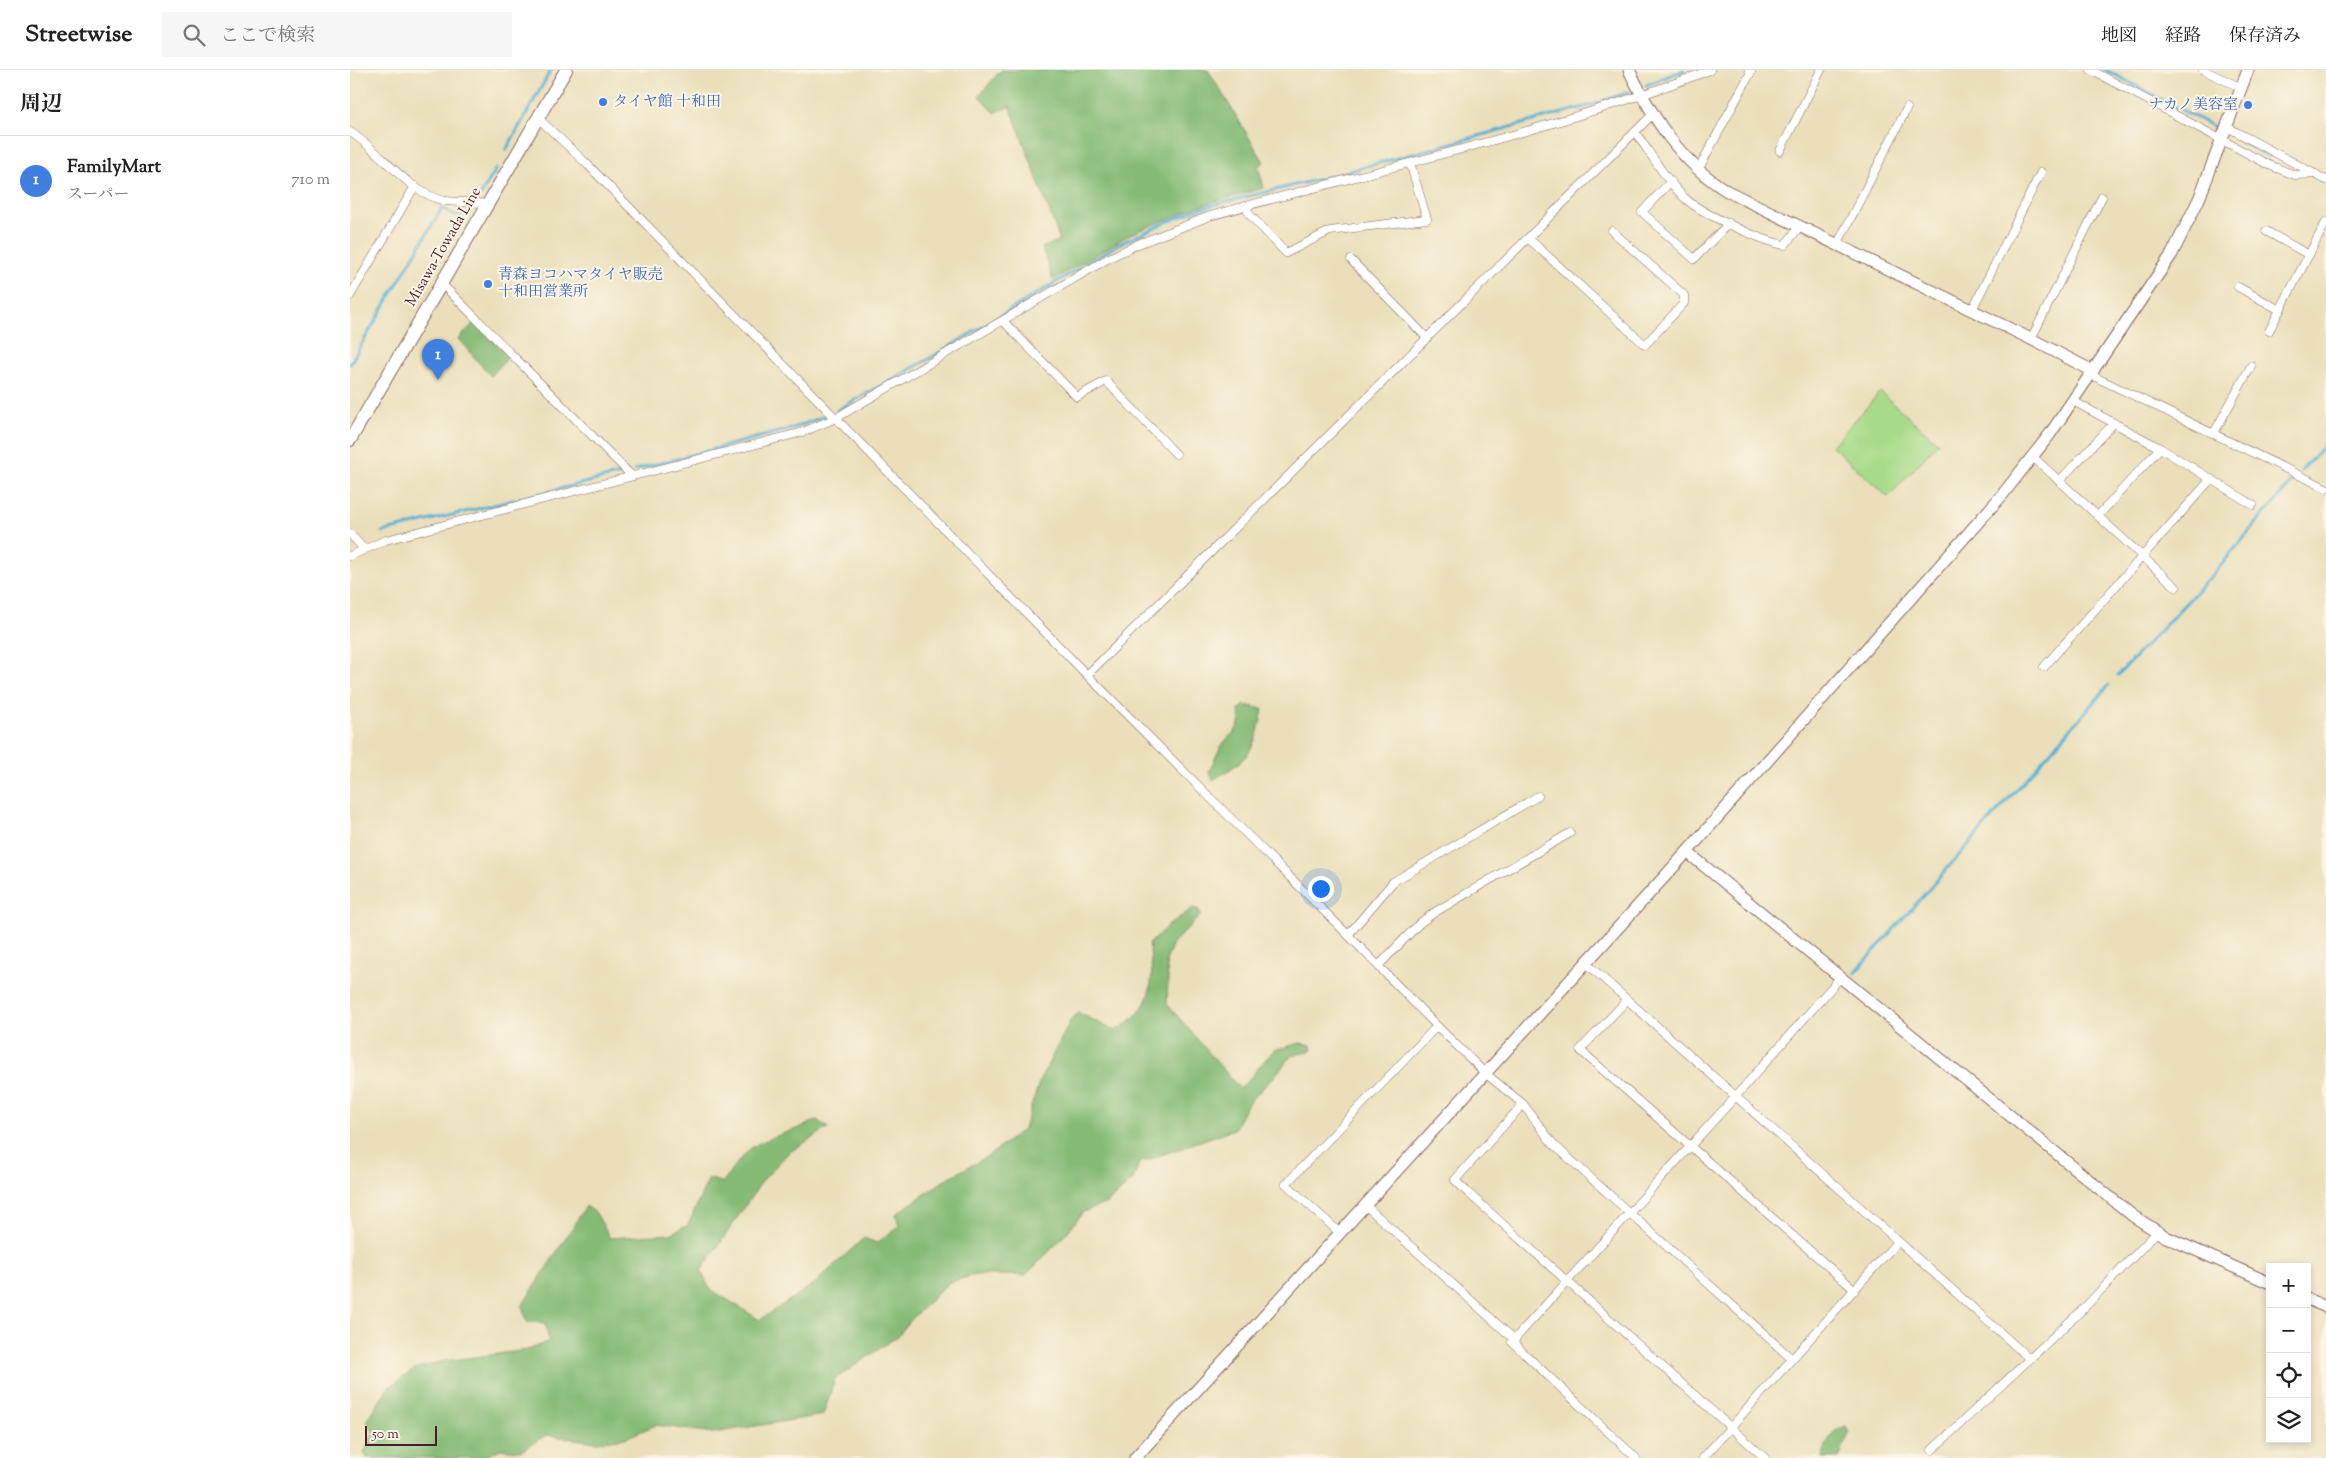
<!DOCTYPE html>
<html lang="ja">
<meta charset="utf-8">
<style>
body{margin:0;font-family:"Sorts Mill Goudy","Noto Serif JP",serif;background:#f6f6f6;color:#222}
.controls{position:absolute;right:15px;bottom:15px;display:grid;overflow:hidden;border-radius:0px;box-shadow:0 2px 8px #0003}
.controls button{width:45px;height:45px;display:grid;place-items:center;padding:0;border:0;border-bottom:1px solid #e0e0e0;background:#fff;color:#222;font:25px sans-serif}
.scale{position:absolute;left:15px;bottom:12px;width:72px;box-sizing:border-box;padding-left:5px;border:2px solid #4a1f2b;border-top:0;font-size:14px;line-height:18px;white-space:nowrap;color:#4a1f2b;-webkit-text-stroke:4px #fcf5e5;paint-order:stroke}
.you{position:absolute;left:970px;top:818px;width:18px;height:18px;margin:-12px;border:4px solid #fff;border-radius:50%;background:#1a73e8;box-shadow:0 0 0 8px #1a73e833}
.badge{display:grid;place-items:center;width:32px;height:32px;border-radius:50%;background:#111827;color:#fff;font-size:16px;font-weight:700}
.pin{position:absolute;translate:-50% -41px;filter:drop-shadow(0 1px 2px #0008)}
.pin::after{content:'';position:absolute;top:26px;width:18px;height:15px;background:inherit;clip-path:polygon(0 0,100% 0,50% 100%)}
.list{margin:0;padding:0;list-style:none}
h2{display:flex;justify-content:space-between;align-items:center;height:65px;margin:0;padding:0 20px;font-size:21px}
h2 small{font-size:16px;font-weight:400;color:#767676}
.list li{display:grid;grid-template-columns:32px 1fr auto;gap:15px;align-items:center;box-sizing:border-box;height:90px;padding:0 20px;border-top:1px solid #e0e0e0}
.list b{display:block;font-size:19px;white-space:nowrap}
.list p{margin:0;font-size:16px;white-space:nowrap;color:#767676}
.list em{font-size:16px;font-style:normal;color:#767676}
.icon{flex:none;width:28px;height:28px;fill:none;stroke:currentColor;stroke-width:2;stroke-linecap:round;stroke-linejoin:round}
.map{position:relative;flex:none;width:1976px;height:1388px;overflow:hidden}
header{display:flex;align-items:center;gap:30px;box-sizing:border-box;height:70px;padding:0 25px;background:#fff;border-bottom:1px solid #e0e0e0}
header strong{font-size:24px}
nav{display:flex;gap:28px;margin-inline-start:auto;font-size:18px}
.search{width:350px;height:45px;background:#f6f6f6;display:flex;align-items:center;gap:12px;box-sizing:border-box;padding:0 18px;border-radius:0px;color:#767676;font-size:19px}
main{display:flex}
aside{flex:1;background:#fff}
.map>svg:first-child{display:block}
.green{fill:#a7db8a;stroke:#787d5a}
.forest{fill:#85bb76;stroke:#686d50}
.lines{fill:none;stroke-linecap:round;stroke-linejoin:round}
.stream{stroke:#52add0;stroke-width:3}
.street-casing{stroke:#82625d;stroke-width:9}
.secondary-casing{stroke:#82625d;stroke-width:13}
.primary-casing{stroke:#82625d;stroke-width:14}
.street{stroke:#fff;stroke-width:8}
.secondary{stroke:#fff;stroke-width:11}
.primary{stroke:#fff;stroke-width:12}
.shop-dot{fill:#3f7fe0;stroke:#fcf5e5;stroke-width:2}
.labels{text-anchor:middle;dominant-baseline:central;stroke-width:4;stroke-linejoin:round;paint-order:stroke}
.shop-label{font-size:15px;fill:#366cbe;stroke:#fcf5e5;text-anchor:start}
.street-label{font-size:15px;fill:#4a1f2b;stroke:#fcf5e5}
</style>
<header>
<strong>Streetwise</strong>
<div class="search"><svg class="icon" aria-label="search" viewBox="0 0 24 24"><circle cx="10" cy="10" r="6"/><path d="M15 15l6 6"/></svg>ここで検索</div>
<nav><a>地図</a><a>経路</a><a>保存済み</a></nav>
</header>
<main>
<aside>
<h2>周辺<small></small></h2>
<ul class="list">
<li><span class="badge" style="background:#3f7fe0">1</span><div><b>FamilyMart</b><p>スーパー</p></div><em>710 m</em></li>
</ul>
</aside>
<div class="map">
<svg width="1976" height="1388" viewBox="0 0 1976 1388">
<rect width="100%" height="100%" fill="#fcf5e5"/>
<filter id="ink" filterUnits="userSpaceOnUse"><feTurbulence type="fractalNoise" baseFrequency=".02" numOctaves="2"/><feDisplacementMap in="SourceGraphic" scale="10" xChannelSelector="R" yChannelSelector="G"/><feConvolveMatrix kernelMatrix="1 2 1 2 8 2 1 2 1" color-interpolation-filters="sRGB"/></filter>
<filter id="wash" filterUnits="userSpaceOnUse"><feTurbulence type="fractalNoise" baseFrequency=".0096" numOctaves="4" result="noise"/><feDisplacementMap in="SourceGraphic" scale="20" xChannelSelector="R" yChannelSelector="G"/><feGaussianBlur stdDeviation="1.12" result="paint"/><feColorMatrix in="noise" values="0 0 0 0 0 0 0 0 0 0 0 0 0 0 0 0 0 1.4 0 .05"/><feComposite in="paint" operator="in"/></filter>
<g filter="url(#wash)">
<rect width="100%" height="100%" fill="#eadfba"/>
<path class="green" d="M1530 322 1588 373 1538 427 1482 376Z"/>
<g class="forest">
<path d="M651 0H858L914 92 908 96 914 118 849 136 781 164 703 210 692 178 710 170 660 36 645 43 629 26Z"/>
<path d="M125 252 157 285 156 290 141 306 108 269Z"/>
<path d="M894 635 913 639C905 681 900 688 863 710L859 702C863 694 866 685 871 677 880 661 893 663 889 640Z"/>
<path d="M843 838 849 840 850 846 823 873 816 891 818 907 817 934 890 1019 924 980 951 973 961 975 962 980 941 986 922 1009 898 1033 884 1059 789 1093 783 1110 757 1133 733 1142 716 1164 676 1205H626L599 1212 558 1253 548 1266 485 1309 473 1345 363 1363 306 1355 275 1368 246 1372 196 1365 171 1381 150 1379 133 1388H17L14 1383 24 1363 17 1351 38 1318 65 1299 94 1291 178 1280 199 1271 195 1253 177 1252 172 1236 236 1136 246 1143 260 1168 320 1164 338 1155 359 1108 372 1113C381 1102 389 1089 399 1080 412 1068 450 1060 467 1050L478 1058 438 1083 412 1111 351 1201 360 1219 410 1250 464 1214 514 1168 527 1173 549 1156 546 1144 598 1108 637 1087 674 1059 690 1010 722 948 729 943 765 961C803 940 805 914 799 874L819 855Z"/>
<path d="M1496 1356 1499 1363 1489 1388H1473C1475 1373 1482 1360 1496 1356Z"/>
</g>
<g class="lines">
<g class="stream">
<path d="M1756 0 1864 57"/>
<path d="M1296 15 1334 0"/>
<path d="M1891 72 1919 87"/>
<path d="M156 80 201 0"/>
<path d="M130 126 146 99"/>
<path d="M0 294 92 138 105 145 120 143"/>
<path d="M487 340 577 290 771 173 819 151 851 138 974 108 1238 36 1279 22"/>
<path d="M285 400 440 359 476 346"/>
<path d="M1951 401 1976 373"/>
<path d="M32 462 271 404"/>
<path d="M1768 605 1865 502 1945 408"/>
<path d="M1505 903 1759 615"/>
</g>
</g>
</g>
<g filter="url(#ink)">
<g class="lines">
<defs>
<g id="street">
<path d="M1741 0 1919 95 1945 105 1966 104"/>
<path d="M1853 0 1892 18"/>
<path d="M188 48 238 95 737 605 998 865 1087 956 1135 1003 1173 1034 1105 1110 1116 1121 1415 1388"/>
<path d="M1877 57 1976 110"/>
<path d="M0 62C31 81 53 117 88 129 105 135 121 129 137 135"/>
<path d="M1285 62C1299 81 1319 115 1337 130 1353 144 1414 172 1435 175L1450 156"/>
<path d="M1430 81 1471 0"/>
<path d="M1348 100 1401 2 1399 0"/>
<path d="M1321 111 1292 142 1344 189 1379 153"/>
<path d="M896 136 899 144 936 183 980 161 1077 149 1060 93"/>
<path d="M1916 161 1959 185"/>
<path d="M1179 169 1295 275 1334 233V225L1262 161"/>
<path d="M1487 175 1557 38"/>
<path d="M1001 190 1077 268"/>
<path d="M92 214 282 406"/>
<path d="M1888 217 1930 240"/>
<path d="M0 226 65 116"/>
<path d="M1622 240 1691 102"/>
<path d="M654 252 727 327 756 311 826 384"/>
<path d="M1919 261 1976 152"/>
<path d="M1681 269 1752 127"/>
<path d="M1741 305 1976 418"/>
<path d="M1723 331 1810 378 1903 435"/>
<path d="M1864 363 1901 296"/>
<path d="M1683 387 1826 517"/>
<path d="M1709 411 1764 353"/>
<path d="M1748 446 1810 378"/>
<path d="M0 464 14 479"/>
<path d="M0 486 36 470 453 362 486 348 759 188 788 174 860 146C1027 99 1198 63 1360 0"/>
<path d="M1694 597 1861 409"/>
<path d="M737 605 1302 45"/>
<path d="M998 865 1043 812 1188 726"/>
<path d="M1236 893 1548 1171 1353 1388"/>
<path d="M1029 895 1070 853 1085 842 1220 763"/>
<path d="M1277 930 1230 980 1505 1220"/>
<path d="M1173 1034 1203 1074 1442 1289"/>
<path d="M1015 1135 1165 1270"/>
<path d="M990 1163 936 1114 1087 956"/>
<path d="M1548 1171 1680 1289"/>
<path d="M1582 1380 1733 1239 1807 1162"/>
<path d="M1286 1388 1162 1272 1385 1027 1490 908"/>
</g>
<g id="secondary">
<path d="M1279 0C1303 48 1330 92 1377 121L1681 269 1743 301"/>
<path d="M1337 782 1783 1146 1816 1167 1920 1213"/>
<path d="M1957 1229 1976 1237"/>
<path d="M785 1388 1337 782 1653 424 1700 364 1822 184 1849 129 1898 0"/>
</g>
<path id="primary" d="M0 370 216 0"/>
</defs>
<use href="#street" class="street-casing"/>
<use href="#secondary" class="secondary-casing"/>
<use href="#primary" class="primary-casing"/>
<use href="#street" class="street"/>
<use href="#secondary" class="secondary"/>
<use href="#primary" class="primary"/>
</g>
</g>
<g class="shop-dot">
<circle cx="253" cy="32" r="5"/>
<circle cx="1898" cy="35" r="5"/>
<circle cx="138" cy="214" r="5"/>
</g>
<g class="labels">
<g class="shop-label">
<text x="263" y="32">タイヤ館 十和田</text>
<text x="1888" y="35" text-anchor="end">ナカノ美容室</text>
<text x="148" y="205">青森ヨコハマタイヤ販売<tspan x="148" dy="17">十和田営業所</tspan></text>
</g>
<g class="street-label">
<text transform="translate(94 177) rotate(-60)">Misawa-Towada Line</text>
</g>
</g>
</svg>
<div class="controls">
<button>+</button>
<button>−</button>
<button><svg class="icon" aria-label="locate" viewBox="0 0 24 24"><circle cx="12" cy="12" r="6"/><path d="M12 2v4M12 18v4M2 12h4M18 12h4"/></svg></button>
<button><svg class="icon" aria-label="layers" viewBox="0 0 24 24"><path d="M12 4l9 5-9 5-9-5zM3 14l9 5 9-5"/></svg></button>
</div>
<div class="scale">50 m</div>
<div class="you"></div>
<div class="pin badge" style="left:88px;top:310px;background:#3f7fe0">1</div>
</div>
</main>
